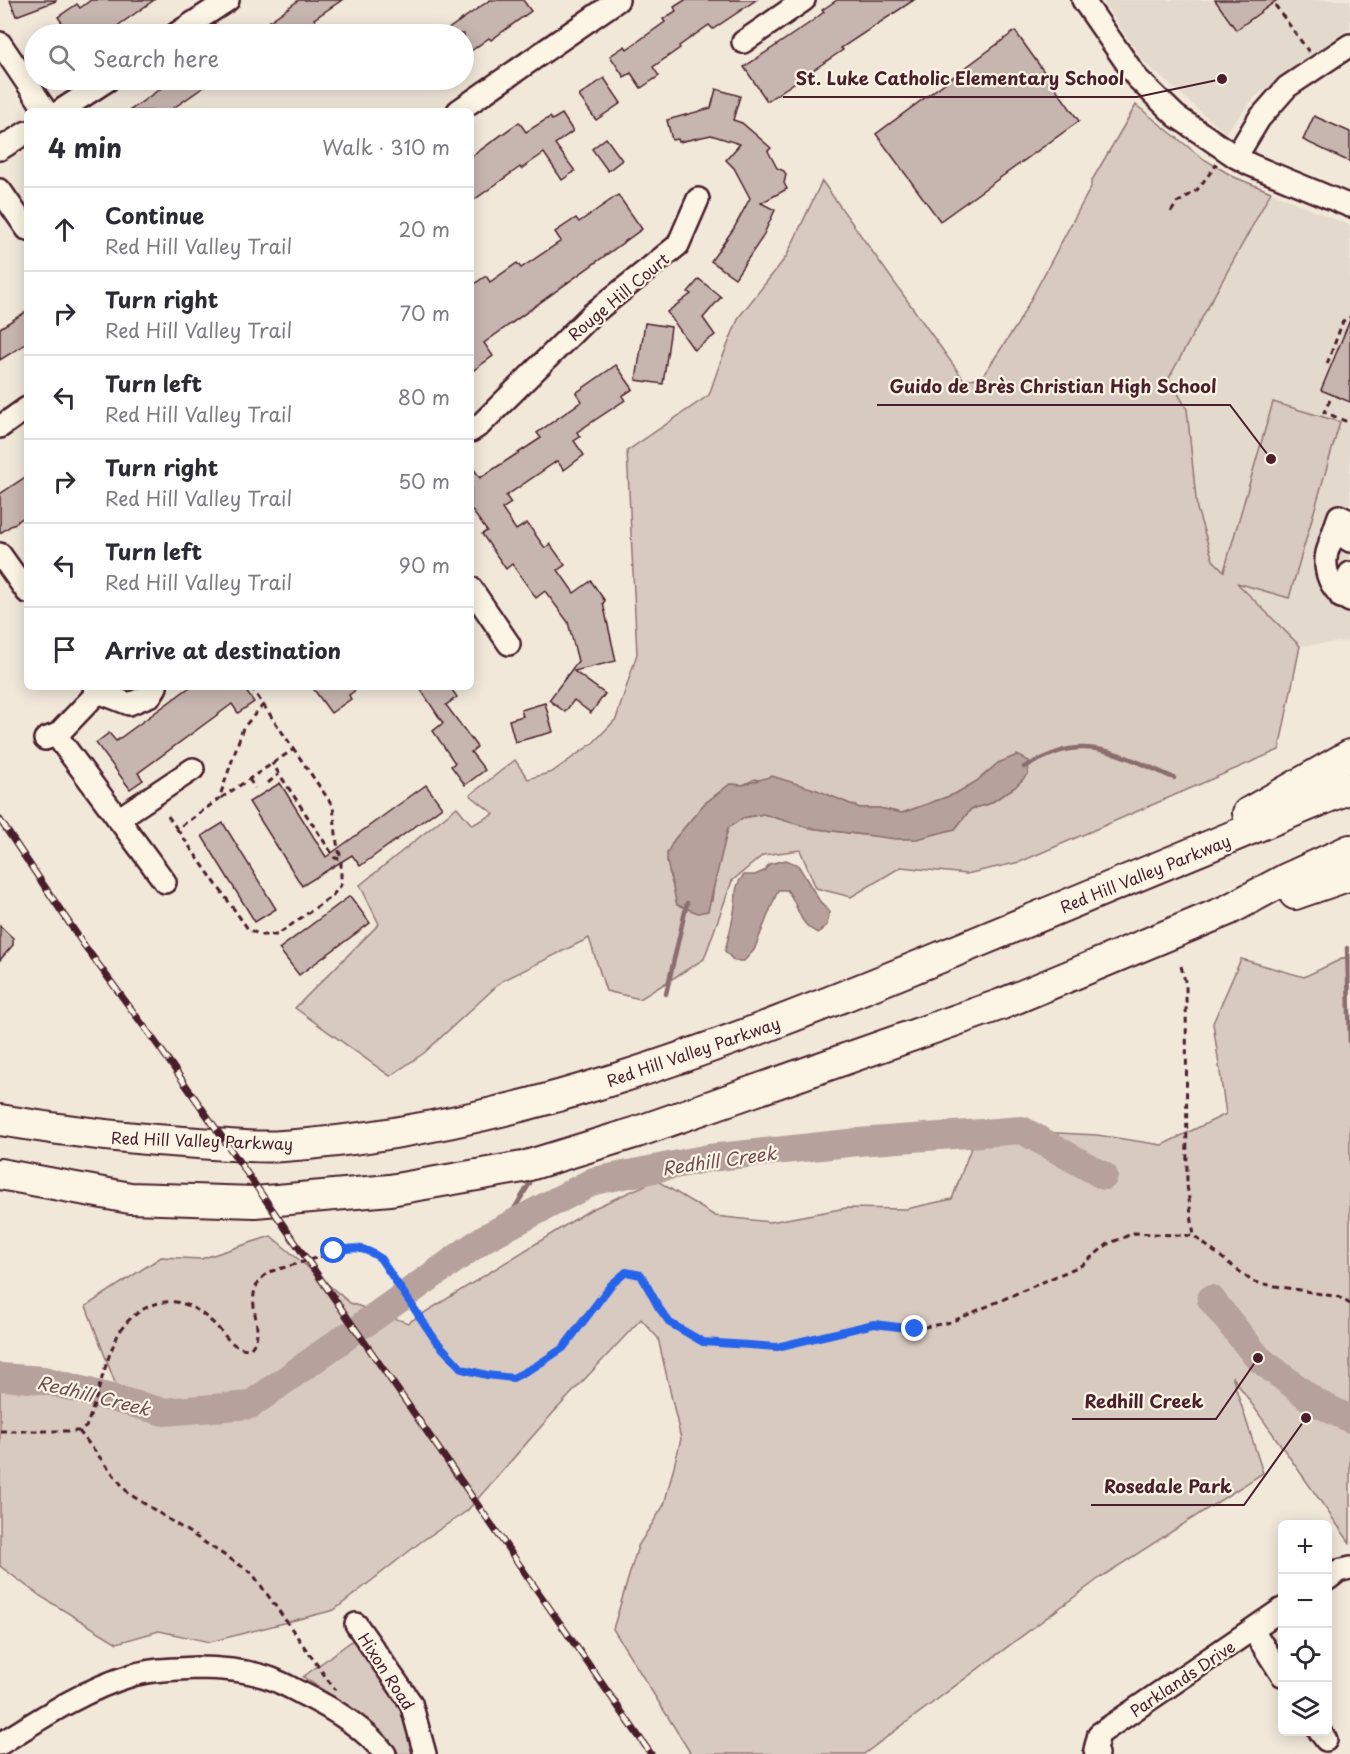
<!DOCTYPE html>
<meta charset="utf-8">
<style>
body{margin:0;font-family:"Playpen Sans",sans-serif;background:#f7f7f7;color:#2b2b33}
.controls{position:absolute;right:18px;bottom:18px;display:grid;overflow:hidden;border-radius:9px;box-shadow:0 3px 15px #0003}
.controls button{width:54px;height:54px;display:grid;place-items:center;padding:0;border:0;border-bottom:2px solid #e1e1e2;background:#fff;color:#2b2b33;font:30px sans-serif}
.stop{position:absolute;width:18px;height:18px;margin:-14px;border:4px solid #2563eb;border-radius:50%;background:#fff}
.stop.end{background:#2563eb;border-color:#fff;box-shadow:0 2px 6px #0008}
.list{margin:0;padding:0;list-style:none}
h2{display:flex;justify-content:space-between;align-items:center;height:78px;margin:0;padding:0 24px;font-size:26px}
h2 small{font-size:20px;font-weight:400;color:#7c7c81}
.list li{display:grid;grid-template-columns:39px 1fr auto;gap:18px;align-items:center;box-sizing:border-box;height:84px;padding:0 24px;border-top:2px solid #e1e1e2}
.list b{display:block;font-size:22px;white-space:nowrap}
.list p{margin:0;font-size:20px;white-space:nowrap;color:#7c7c81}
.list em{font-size:20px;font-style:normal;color:#7c7c81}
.icon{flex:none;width:33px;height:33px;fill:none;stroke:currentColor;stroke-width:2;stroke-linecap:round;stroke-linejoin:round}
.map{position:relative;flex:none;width:1350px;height:1754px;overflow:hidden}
.search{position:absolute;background:#fff;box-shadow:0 3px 15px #0003;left:24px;top:24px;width:450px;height:66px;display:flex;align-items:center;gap:15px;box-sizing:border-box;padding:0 21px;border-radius:33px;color:#7c7c81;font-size:22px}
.panel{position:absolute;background:#fff;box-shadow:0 3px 15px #0003;left:24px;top:108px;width:450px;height:582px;border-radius:9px}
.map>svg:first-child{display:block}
.built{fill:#e4d9cd}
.green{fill:#d8cac0;stroke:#917476;stroke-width:1.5;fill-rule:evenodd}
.water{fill:#b6a19c;stroke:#8b6d6f;stroke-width:1.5}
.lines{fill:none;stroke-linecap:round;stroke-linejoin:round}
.stream{stroke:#8b6d6f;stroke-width:4.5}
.river{stroke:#b6a19c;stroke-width:28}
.building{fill:#c7b6af;stroke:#4a1f2b;stroke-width:1.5}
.minor-casing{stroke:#4a1f2b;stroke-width:26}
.highway-casing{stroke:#4a1f2b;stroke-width:34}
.path{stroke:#4a1f2b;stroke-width:3;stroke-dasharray:6 4.5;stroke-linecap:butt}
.minor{stroke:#fcf5e5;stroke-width:21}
.highway{stroke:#fcf5e5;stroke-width:30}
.rail-casing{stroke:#4a1f2b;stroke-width:7}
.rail{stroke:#fcf5e5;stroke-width:4.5;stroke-dasharray:14;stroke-linecap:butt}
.route{stroke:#2563eb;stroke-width:8}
.labels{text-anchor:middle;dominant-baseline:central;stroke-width:4.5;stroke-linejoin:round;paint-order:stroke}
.street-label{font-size:16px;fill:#4a1f2b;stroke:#fcf5e5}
.water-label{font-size:18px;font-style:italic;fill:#704c53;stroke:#fcf5e5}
.leader{fill:none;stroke:#4a1f2b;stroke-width:2}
.callout-dot{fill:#4a1f2b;stroke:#fcf5e5;stroke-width:2}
.callout-label{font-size:18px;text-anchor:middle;font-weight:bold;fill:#4a1f2b;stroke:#fcf5e5;stroke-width:4.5;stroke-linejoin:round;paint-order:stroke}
</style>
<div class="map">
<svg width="1350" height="1754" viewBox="0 0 1350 1754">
<rect width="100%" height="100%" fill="#f1e8da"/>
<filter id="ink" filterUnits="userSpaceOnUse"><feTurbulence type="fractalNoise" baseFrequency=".0167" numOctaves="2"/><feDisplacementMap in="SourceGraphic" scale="12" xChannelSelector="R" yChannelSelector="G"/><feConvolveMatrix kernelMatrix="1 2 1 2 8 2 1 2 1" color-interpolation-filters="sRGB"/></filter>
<g filter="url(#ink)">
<g class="built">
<path d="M1102 0H1350V29L1255 97 1225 133 1144 62Z"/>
<path d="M1271 192 1350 226V641L1300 646 1213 560 1197 509 1187 409 1169 378Z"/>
</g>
<g class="green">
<path d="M1136 105 1202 158 1234 177 1271 192 1169 378 1187 409 1197 509 1213 560 1224 571 1273 402 1340 422 1289 598 1237 583 1300 646 1279 750 1020 862 966 874 901 867 851 897 816 888 800 850 763 855 732 881 704 959 640 999 606 991 589 938 502 981 424 1053 390 1076 295 1008 379 924 360 885 457 807 472 825 494 814 470 795 515 760 528 779 552 772 593 743 616 719 637 654 627 451 709 395 719 366 739 317 786 257 822 181 964 380 982 377 1017 325 1091 187V182ZM998 763 1028 774 1015 787 989 804 971 809 955 829 863 835 810 828 763 814 743 818 728 828 715 876 712 901 677 905 674 890V840L704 804 730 784 743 785 755 779 842 801 860 808H879L902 813 955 794 977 781Z"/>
<path d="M1350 955V1543L1232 1376 1263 1473 1101 1577 864 1754H691L613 1629 638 1546 664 1505 681 1439 658 1338 641 1319 553 1413 467 1511 422 1541 334 1610 210 1642 159 1631 117 1643 40 1596 0 1566V1386L71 1399 120 1396 86 1306 161 1257 201 1259 271 1236 350 1303 408 1323 590 1210 656 1180 715 1216 770 1222 846 1208 906 1209 952 1199 978 1129 1097 1135 1162 1145 1226 1114 1213 1023 1241 959 1304 977Z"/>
<path d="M353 1640 402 1705 413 1754H399L383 1735 357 1712 303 1677Z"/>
</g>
<g class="water">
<path d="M1017 755 1029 761 1028 774 1015 787 989 804 971 809 955 829 917 839H896L810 828 763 814 743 818 728 828 708 911 698 913 677 905 667 862V853L674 840 704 804 730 784 743 785 772 776 817 790 860 808H879L902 813 955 794 977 781 998 763Z"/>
<path d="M786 860 798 865 819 900 829 912 827 925 818 933C796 923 800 906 787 890H778L754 950 744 961H734L725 951C728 938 732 925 734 912 737 898 733 886 744 875H755L764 871 769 864Z"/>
</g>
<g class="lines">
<g class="stream">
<path d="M1024 767C1035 762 1047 756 1058 752 1097 738 1139 763 1174 778"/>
<path d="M1347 948 1350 1042"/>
<path d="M666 994 687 903"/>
<path d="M501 1230 530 1183"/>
</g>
<g class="river">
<path d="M1211 1299 1258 1358 1315 1402 1350 1419"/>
<path d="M364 1324 485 1238 594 1181 709 1158 858 1142 1022 1130 1104 1176"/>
<path d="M0 1377 44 1380 164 1412 250 1405 347 1336"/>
</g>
</g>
<g class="building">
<path d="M10 0H56V1L16 16Z"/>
<path d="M91 0H154L106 34H70L58 17 77 4 80 8Z"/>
<path d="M299 0H342L314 19 318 25 305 34H252Z"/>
<path d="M490 0H523L531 11 491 40 489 38 464 56V34H441Z"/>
<path d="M685 0H756L713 29 709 25 679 46 680 48 653 67 659 76 641 88 631 73 624 77 610 56 625 46 627 49 665 22 663 19 676 11 674 7Z"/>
<path d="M837 0H914L841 48 843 50 767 101 744 67 811 22 824 12 822 10Z"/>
<path d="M1215 0H1277L1236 30Z"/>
<path d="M1015 31 1079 121 940 221 876 134Z"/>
<path d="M604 78 621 103 596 120 579 96Z"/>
<path d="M173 80H214L169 111H129Z"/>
<path d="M716 89 740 96 733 120 742 123 771 148 768 151 777 168 784 171 786 175 784 183 787 189 761 203 775 210 762 238 735 278 711 261 734 228 750 198 734 168 726 160 740 144 711 135 679 142 678 139 672 140 667 120 711 108Z"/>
<path d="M562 114 573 131 555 144 575 171 562 180 544 153 521 169 520 167 471 202V157L519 122 526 132 550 117 552 120Z"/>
<path d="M1314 116 1350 132V162L1303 140Z"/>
<path d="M606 138 622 160 608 171 592 149Z"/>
<path d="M618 195 642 229 484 343 493 356 471 372V286L486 276 490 282 517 263 521 268 561 241 555 232 576 218 579 222Z"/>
<path d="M699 279 721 297 703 318 715 335 694 350 667 312 691 294 688 292Z"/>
<path d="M27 311V343L0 360V328Z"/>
<path d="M1350 320V402L1321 390Z"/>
<path d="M645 323 671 327 663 384 636 380Z"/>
<path d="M616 365 633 389 622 396 625 400 577 432 580 437 574 441 584 455 564 470 557 461 506 496 511 503 502 509 516 530 527 523 545 548 550 544 565 565 558 570 574 593 591 581 605 601 603 603 616 661 574 671 605 694 591 713 574 700 565 712 549 700 578 661 568 622 545 591 536 598 512 564 506 569 482 534 487 531 471 509V465L480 478 541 438 537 433 582 401 576 393Z"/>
<path d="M27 476V515L0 533V494Z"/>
<path d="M190 687H243L254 702 238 713 232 704 138 773 143 780 130 789 96 743 109 733 116 741Z"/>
<path d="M312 687H360L349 695 351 699 331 713Z"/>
<path d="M419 687H450L457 697 446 705 477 747 471 752 485 770 465 785 451 766 455 763 433 731 443 723Z"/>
<path d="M545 703 553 732 515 742 509 720 523 716 521 710Z"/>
<path d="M280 783 326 857 426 785 442 807 360 866 352 855 302 886 249 802Z"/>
<path d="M223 823 276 909 255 922 202 836Z"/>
<path d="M350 896 370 923 299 975 279 949Z"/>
<path d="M0 926 13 938V945L0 960Z"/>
</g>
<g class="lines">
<defs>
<g id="minor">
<path d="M1083 0 1137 78 1176 116 1236 157 1251 165 1350 206"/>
<path d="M176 34 228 0"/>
<path d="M743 42 804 0"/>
<path d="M0 43 46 111"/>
<path d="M60 111 108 80"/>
<path d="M458 111 618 0"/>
<path d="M0 149 27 132"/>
<path d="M1236 157 1259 119 1287 87 1350 45"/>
<path d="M0 190 27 229"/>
<path d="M0 427 27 408"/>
<path d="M471 431 480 425 591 315 678 245 698 199"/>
<path d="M1350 541 1344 537 1336 535C1318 556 1325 589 1350 601"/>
<path d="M1330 542 1339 516 1350 521"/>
<path d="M0 554 27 592"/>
<path d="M471 588 509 644"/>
<path d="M1341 597 1350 573"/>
<path d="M94 687 98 692 129 704 151 695 156 687"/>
<path d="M56 735 165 882"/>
<path d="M45 739 58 734 98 692 105 687"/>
<path d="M118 819 193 769"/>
<path d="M1328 1579 1338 1571 1350 1568"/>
<path d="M356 1624 411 1703 425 1754"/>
<path d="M1253 1630 1282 1675"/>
<path d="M1320 1732 1326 1740"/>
<path d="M0 1744C41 1718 85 1689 133 1675 153 1669 175 1669 196 1668 222 1668 248 1670 272 1679 282 1683 291 1688 301 1693 330 1707 365 1728 385 1754"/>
<path d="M1097 1754 1095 1750 1099 1734 1282 1609"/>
</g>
<g id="highway">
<path d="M1248 813 1350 755"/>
<path d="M1295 894 1350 875"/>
<path d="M0 1120C70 1132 140 1140 212 1144 235 1145 259 1148 283 1146 509 1131 728 1044 936 959 1074 902 1212 845 1350 788"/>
<path d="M0 1174 130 1198 255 1202 390 1190 523 1167 637 1132 1002 1004 1228 910 1286 879 1350 850"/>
</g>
</defs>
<use href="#minor" class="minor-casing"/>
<use href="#highway" class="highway-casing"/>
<g class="path">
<path d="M1275 5 1309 52"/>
<path d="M1171 212 1177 203 1197 190 1217 164"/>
<path d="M1327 364 1343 321 1350 317"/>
<path d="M1330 400 1324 412 1350 423"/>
<path d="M251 687 333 806 337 843 341 859"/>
<path d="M249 779 255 788"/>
<path d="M268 783 279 774"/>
<path d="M221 798 294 749"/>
<path d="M168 816 177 829 219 799 243 728 263 705"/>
<path d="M177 829 248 929 260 935H277L332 896 341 885V859L335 858 272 763"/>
<path d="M1181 966 1186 985 1187 1185 1194 1236"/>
<path d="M0 1431H79L86 1427C98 1397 104 1363 118 1335 129 1313 159 1295 184 1304 194 1307 203 1314 211 1321 225 1333 230 1349 250 1349 271 1328 235 1295 269 1272L350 1248 367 1249 380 1258 436 1341 462 1369 487 1375 513 1378 536 1366 563 1348 611 1285 626 1272 641 1275 659 1309 670 1323 703 1342 777 1347 874 1324 915 1329 951 1322 1082 1265 1108 1244 1134 1233 1194 1236 1253 1282 1339 1297 1350 1304"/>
<path d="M79 1431 128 1493 252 1573 335 1690"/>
</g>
<use href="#minor" class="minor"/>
<use href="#highway" class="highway"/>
<defs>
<path id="rail" d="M0 820 84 945 162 1051 651 1754"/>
</defs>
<use href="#rail" class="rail-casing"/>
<use href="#rail" class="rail"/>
</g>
</g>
<g class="lines" filter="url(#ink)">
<path class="route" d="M334 1251C355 1247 363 1246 380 1258L436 1341 462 1369 487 1375 513 1378 536 1366 563 1348 611 1285 626 1272 641 1275 659 1308 670 1323 703 1342 777 1347 874 1324 915 1329"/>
</g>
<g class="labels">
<g class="street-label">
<text transform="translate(618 296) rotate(-40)">Rouge Hill Court</text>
<text transform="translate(1145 873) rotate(-22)">Red Hill Valley Parkway</text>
<text transform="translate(693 1051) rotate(-19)">Red Hill Valley Parkway</text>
<text transform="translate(202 1140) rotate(2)">Red Hill Valley Parkway</text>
<text transform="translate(387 1671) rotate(57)">Hixon Road</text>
<text transform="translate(1182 1678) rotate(-34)">Parklands Drive</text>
</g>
<g class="water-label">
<text transform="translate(719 1160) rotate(-8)">Redhill Creek</text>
<text transform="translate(94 1395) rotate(14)">Redhill Creek</text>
</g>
</g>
<path class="leader" d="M1222 79L1137 97H783M1271 459L1230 405H877M1258 1358L1216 1419H1072M1306 1418L1244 1505H1091"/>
<g class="callout-dot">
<circle cx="1222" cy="79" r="6"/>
<circle cx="1271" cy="459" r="6"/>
<circle cx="1258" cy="1358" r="6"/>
<circle cx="1306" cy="1418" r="6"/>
</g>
<g class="callout-label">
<text x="960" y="85">St. Luke Catholic Elementary School</text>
<text x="1053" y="393">Guido de Brès Christian High School</text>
<text x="1144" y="1408">Redhill Creek</text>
<text x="1168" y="1493">Rosedale Park</text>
</g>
</svg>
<div class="controls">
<button>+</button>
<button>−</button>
<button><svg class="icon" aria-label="locate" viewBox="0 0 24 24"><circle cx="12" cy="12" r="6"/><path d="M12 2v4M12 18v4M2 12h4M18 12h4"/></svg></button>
<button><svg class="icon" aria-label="layers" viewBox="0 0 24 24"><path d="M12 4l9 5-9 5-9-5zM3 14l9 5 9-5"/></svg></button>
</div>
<div class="stop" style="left:334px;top:1251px"></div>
<div class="stop end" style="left:915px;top:1329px"></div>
<div class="search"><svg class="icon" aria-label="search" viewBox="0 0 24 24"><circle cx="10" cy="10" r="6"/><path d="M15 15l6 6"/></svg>Search here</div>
<section class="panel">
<h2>4 min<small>Walk · 310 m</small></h2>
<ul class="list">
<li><svg class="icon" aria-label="ahead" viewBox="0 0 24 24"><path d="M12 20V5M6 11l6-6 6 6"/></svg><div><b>Continue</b><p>Red Hill Valley Trail</p></div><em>20 m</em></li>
<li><svg class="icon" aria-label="right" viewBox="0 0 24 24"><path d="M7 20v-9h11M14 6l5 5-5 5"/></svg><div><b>Turn right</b><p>Red Hill Valley Trail</p></div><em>70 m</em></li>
<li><svg class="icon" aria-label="left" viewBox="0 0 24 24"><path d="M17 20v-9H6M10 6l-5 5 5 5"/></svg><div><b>Turn left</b><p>Red Hill Valley Trail</p></div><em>80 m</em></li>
<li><svg class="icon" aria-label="right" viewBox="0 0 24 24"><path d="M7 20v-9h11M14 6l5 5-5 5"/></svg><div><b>Turn right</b><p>Red Hill Valley Trail</p></div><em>50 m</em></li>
<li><svg class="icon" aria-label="left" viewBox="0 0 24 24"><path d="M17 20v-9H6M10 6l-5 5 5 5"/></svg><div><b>Turn left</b><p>Red Hill Valley Trail</p></div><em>90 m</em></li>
<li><svg class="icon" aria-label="arrive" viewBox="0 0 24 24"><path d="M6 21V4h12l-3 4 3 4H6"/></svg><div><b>Arrive at destination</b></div></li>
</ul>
</section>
</div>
